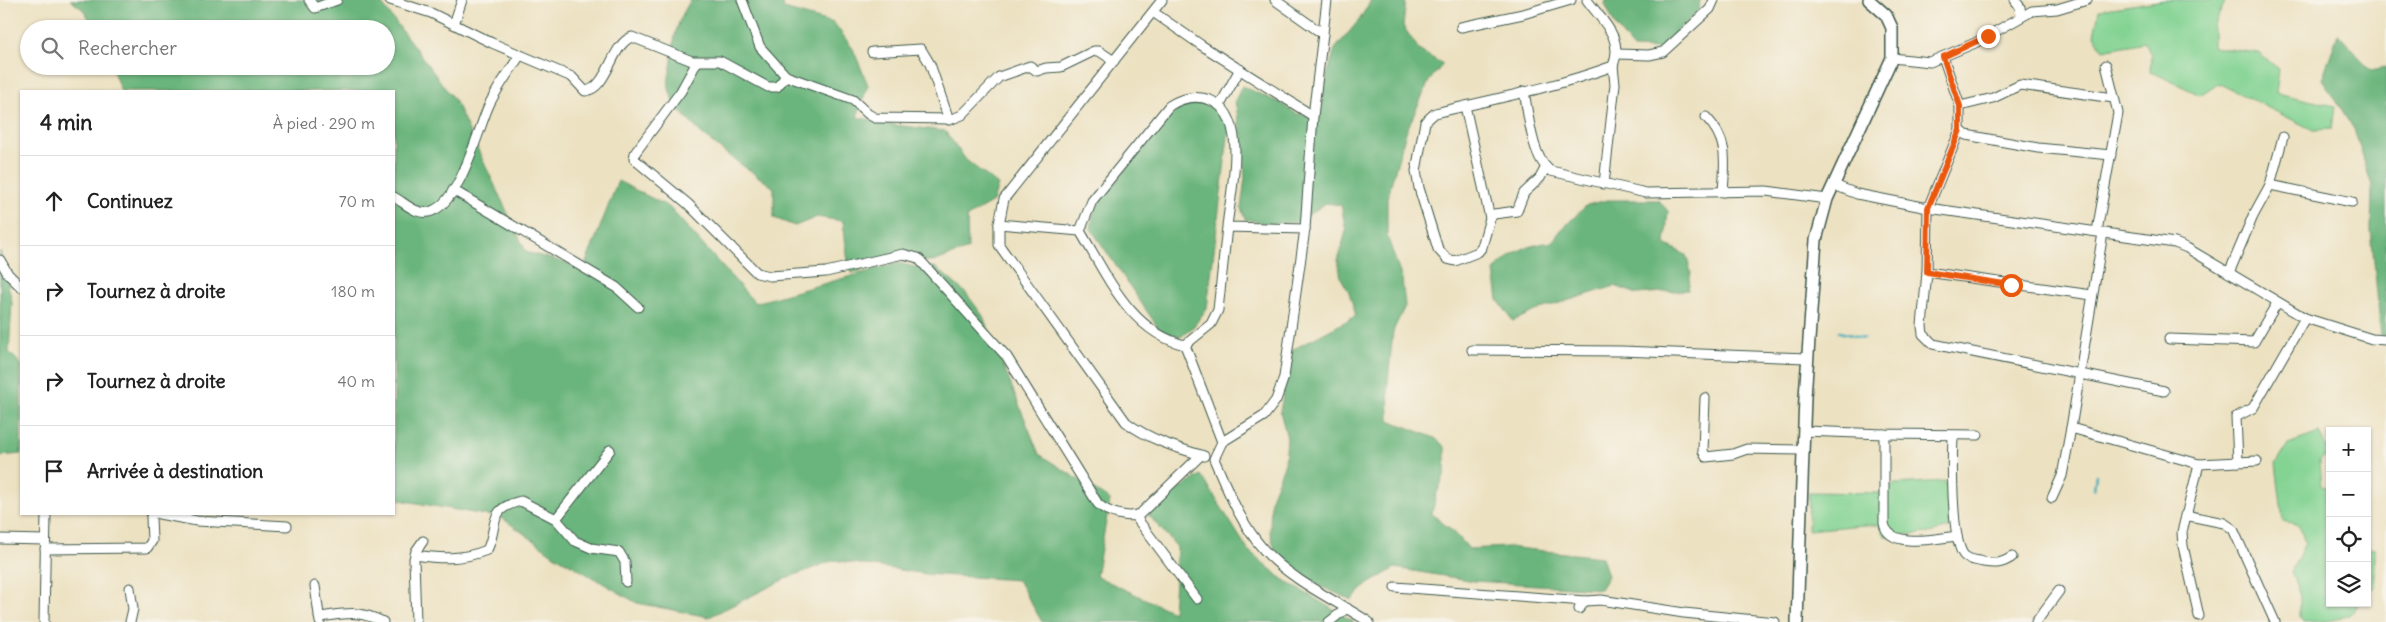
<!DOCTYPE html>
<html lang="fr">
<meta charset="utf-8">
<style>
body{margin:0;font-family:Delius,sans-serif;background:#f6f6f6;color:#222}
.controls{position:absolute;right:15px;bottom:15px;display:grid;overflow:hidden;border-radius:0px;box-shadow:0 1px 4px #0004}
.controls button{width:45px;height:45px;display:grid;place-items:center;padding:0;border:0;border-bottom:1px solid #e0e0e0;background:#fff;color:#222;font:25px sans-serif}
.stop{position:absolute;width:15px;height:15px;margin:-11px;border:4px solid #ea580c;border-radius:50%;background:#fff}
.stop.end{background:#ea580c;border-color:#fff;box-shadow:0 1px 5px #0008}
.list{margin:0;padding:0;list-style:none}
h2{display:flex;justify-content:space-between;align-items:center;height:65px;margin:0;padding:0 20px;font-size:21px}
h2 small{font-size:16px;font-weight:400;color:#767676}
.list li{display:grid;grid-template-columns:32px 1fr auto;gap:15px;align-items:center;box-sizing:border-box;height:90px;padding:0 20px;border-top:1px solid #e0e0e0}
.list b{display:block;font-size:19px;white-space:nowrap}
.list em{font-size:16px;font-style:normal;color:#767676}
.icon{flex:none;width:28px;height:28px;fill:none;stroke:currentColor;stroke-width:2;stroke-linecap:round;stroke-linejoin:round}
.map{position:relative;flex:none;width:2386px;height:622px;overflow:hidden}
.search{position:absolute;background:#fff;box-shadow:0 1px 4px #0004;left:20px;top:20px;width:375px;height:55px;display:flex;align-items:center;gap:12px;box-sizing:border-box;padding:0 18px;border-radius:28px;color:#767676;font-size:19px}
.panel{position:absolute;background:#fff;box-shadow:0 1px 4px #0004;left:20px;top:90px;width:375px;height:425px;border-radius:0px}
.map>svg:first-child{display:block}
.green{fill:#83d393;stroke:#518864}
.forest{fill:#6ab57d;stroke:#447958}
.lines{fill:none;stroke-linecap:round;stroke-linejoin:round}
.stream{stroke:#40afbc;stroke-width:2.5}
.street-casing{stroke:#3e5649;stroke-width:11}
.secondary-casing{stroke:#3e5649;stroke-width:14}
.street{stroke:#fff;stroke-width:9}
.secondary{stroke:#fff;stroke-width:11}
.route{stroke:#ea580c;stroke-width:6}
</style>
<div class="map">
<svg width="2386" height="622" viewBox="0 0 2386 622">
<rect width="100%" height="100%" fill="#f7f3e8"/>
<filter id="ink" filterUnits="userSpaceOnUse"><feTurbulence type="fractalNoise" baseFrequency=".02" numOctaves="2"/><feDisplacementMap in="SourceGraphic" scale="10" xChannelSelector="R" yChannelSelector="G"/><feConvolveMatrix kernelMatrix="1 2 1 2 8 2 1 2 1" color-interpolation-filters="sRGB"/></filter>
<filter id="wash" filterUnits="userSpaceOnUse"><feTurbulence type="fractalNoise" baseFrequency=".0096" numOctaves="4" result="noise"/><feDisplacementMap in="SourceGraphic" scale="20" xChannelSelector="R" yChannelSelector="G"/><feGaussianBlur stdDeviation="1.12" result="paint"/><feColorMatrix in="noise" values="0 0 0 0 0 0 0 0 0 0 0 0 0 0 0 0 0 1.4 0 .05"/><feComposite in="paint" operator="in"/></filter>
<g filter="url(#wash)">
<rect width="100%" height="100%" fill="#ece1c1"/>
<g class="green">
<path d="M2164 0H2226L2213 27V47L2258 53 2279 69 2276 93 2335 106 2332 129 2313 130 2218 83 2200 95 2150 71 2151 56 2145 42 2103 50 2094 36 2099 10Z"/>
<path d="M2319 433 2329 453 2319 460 2321 486 2330 488V603H2359C2351 622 2322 622 2303 622L2300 617V595L2291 572 2305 543 2299 525 2283 521 2276 464 2288 444Z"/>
<path d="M1945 481 1949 496 1950 528 1929 533 1885 536 1880 525H1862L1808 530 1809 492 1880 493 1895 484Z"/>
<path d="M2367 548 2375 549V587L2367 592Z"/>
</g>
<g class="forest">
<path d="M70 0H379L455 101 526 252 584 268 618 181 669 207 755 303 898 263 915 267H935L966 293 983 316 1039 454 1110 500 1096 576 1173 612 1177 547 1145 511 1201 475 1248 550 1282 579 1354 622H1042L1018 580 926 574 834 560 787 578 709 617 637 603 554 555 502 518 394 499V91H121L111 66H386V29H94L85 11Z"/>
<path d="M691 0H782L784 9 834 23 853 49 868 85 857 117 894 125 945 131 966 160 998 185 993 202 967 217 968 249 933 262 902 258 852 273 848 262 843 221 817 217 795 226 774 218V188C745 166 676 124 669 88 667 80 671 69 672 61 674 35 676 23 691 0Z"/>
<path d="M1371 0H1406L1403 26 1420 51 1443 64 1429 81 1406 132 1387 198V236L1402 279 1405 306 1393 331 1388 381 1389 420 1435 438 1445 447V474L1436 495 1432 514 1456 534 1469 549 1507 547 1602 557 1608 576 1600 589 1474 581 1395 568 1368 584 1352 600 1322 587 1297 571 1276 553 1270 532 1271 498 1285 463 1287 438 1280 411 1292 350 1356 316 1349 292 1341 278 1338 260 1346 231 1341 205 1326 203 1298 222 1267 224 1245 219 1241 208 1245 178 1242 139 1235 101 1242 86 1280 103 1297 114 1320 115 1325 82 1335 49 1360 19Z"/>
<path d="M1606 0H1700L1699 10 1659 49 1633 48 1616 27 1605 4Z"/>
<path d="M2338 34 2371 70 2386 67V335L2381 336 2371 230 2372 186 2354 129 2322 79Z"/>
<path d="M1203 103 1221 113 1229 128 1207 308 1194 326 1181 337 1159 329 1091 229 1094 209 1153 135 1183 104Z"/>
<path d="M1608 200H1658L1668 211 1665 244 1686 255 1691 272 1688 290 1637 294 1615 286 1540 309 1513 321 1498 300 1494 271C1513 250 1525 246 1552 242L1561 230 1587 205Z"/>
<path d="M0 251 12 302 9 352 21 364V454L0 456Z"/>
</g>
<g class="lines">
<g class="stream">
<path d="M1839 332 1864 338"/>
<path d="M2094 489 2096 475"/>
</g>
</g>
</g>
<g filter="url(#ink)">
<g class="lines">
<defs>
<g id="street">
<path d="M309 0 315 8 337 0"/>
<path d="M390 0 431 13 492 43 572 77 585 91C608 89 611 44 632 37L692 61H720L768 87H777L786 76"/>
<path d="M742 0 760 47 786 76 853 100 868 114 875 118 952 119 962 115 999 77 1030 66 1037 71 1046 68 1061 67 1094 51H1099L1114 61"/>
<path d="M1162 0 1004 199 999 224V245L1126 422C1148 439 1177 448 1204 456"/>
<path d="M1275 0 1323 34"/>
<path d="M1327 0 1313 116 1305 229 1284 377 1276 400 1264 416 1222 442 1214 459C1228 491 1241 524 1264 550 1292 581 1335 600 1369 622"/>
<path d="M2015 0 2020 7 2021 16"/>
<path d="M1153 12 1201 45 1313 116"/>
<path d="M454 24 462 0"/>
<path d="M1461 27 1523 14 1571 0"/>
<path d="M872 52 921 49 930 64 949 120"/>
<path d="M1617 54 1649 55 1663 52 1710 9 1714 0"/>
<path d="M1943 57 1960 106V130L1966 135 2038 148 2111 155"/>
<path d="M1892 58 1930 62 1975 43 2032 11 2057 9 2087 0"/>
<path d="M697 62 681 91 635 153 634 159 688 204 757 273 770 276 826 272 903 254 918 258 1007 357 1098 504C1108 513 1128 519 1140 514L1201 455"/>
<path d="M1524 91C1528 112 1532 160 1551 171L1646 193 1766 191 1827 199"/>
<path d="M1220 105 1240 69"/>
<path d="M1465 106 1490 218 1482 247 1478 252 1455 261 1447 259 1438 249 1419 188 1416 171 1425 122 1435 113C1495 99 1556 87 1613 66 1624 38 1603 22 1587 0"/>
<path d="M1960 106 1993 98 2020 85 2114 98"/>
<path d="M1706 117C1729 141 1725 161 1723 192"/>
<path d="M1960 130 1928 208 1927 272 1922 326 1923 334 1933 344 2164 391"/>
<path d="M1604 184 1615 84 1613 66"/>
<path d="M1834 185 1857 194 1928 208 2175 243 2187 248 2305 318 2372 339 2386 340"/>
<path d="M2270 185 2352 202"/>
<path d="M453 190 616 287 638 307"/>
<path d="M394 197C405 203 418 217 432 211 461 200 477 132 489 105 497 88 510 71 520 55"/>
<path d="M1490 218 1494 214 1517 211 1524 193 1540 178 1546 167"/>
<path d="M999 224 1080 231"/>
<path d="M1227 227C1230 193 1251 116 1210 100 1196 95 1181 98 1169 106L1092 201 1080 231C1107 275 1130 332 1185 345L1211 324 1218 310 1227 227 1305 229"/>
<path d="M2097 231 2118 113 2106 65"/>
<path d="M2103 233 2071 428 2199 464 2182 532 2183 546 2199 616"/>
<path d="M0 260 8 274 21 287"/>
<path d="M1927 272 2092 295"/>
<path d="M2229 273 2253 216 2270 185 2283 137"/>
<path d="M2169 339 2254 342 2277 303"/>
<path d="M1185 345 1222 442"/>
<path d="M1472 350 1621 351 1807 358"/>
<path d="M1705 398 1703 451 1706 457 1733 454 1747 449 1803 450"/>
<path d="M1804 431 1884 434 1978 435"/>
<path d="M1884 434V523C1888 550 1938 538 1957 536"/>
<path d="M1953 436C1952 459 1951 536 1963 554 1967 560 1976 560 1983 562 1996 564 2001 564 2012 557"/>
<path d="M2238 462 2236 417 2253 408 2305 318"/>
<path d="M2199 464 2257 461"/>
<path d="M2052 498 2062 476 2071 428"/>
<path d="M159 514 197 521 287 526"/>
<path d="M2185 515 2224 523 2233 529 2275 622"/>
<path d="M1135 516 1197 599"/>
<path d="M556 519 610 450"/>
<path d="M0 539 45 540"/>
<path d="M45 549 147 548 152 541 151 517 153 514"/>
<path d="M415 555C441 559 462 560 487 550 499 526 486 509 521 501L556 519 575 541 591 548 619 552 625 562 626 582"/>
<path d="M315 586 320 622"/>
<path d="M1395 587 1585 601"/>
<path d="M1579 609 1585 601 1601 600 1684 613 1775 622"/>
<path d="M319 617C345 614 358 609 383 622"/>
<path d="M44 622 46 514"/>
<path d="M130 622 133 609 130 588"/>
<path d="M416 622 414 559 416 551 423 541"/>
<path d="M1329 622 1347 608"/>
<path d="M2036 622 2059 591"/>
</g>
<path id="secondary" d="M1797 622 1805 397 1816 240 1827 199 1892 58V28L1886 15 1869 0"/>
</defs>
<use href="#street" class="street-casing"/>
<use href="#secondary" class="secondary-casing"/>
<use href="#street" class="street"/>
<use href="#secondary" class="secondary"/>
</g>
</g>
<g class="lines" filter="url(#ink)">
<path class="route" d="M1988 36 1943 57 1960 106V130L1928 208 1927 272 2011 285"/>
</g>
</svg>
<div class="controls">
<button>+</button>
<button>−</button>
<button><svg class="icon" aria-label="locate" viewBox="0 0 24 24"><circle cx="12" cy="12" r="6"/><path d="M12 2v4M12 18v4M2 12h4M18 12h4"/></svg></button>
<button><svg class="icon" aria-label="layers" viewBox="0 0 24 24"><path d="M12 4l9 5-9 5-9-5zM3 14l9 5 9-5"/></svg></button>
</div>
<div class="stop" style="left:2011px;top:285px"></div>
<div class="stop end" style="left:1988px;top:36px"></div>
<div class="search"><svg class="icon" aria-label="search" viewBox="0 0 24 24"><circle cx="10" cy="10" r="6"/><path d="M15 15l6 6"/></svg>Rechercher</div>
<section class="panel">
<h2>4 min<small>À pied · 290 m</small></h2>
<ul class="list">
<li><svg class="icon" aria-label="ahead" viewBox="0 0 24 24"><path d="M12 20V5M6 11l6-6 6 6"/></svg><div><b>Continuez</b></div><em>70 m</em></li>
<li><svg class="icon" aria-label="right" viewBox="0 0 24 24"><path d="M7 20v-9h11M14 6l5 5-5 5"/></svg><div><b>Tournez à droite</b></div><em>180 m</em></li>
<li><svg class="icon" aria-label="right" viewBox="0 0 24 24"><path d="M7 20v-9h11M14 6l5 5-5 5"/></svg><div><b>Tournez à droite</b></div><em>40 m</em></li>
<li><svg class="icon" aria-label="arrive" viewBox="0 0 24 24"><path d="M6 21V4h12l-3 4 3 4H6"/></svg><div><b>Arrivée à destination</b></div></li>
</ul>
</section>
</div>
